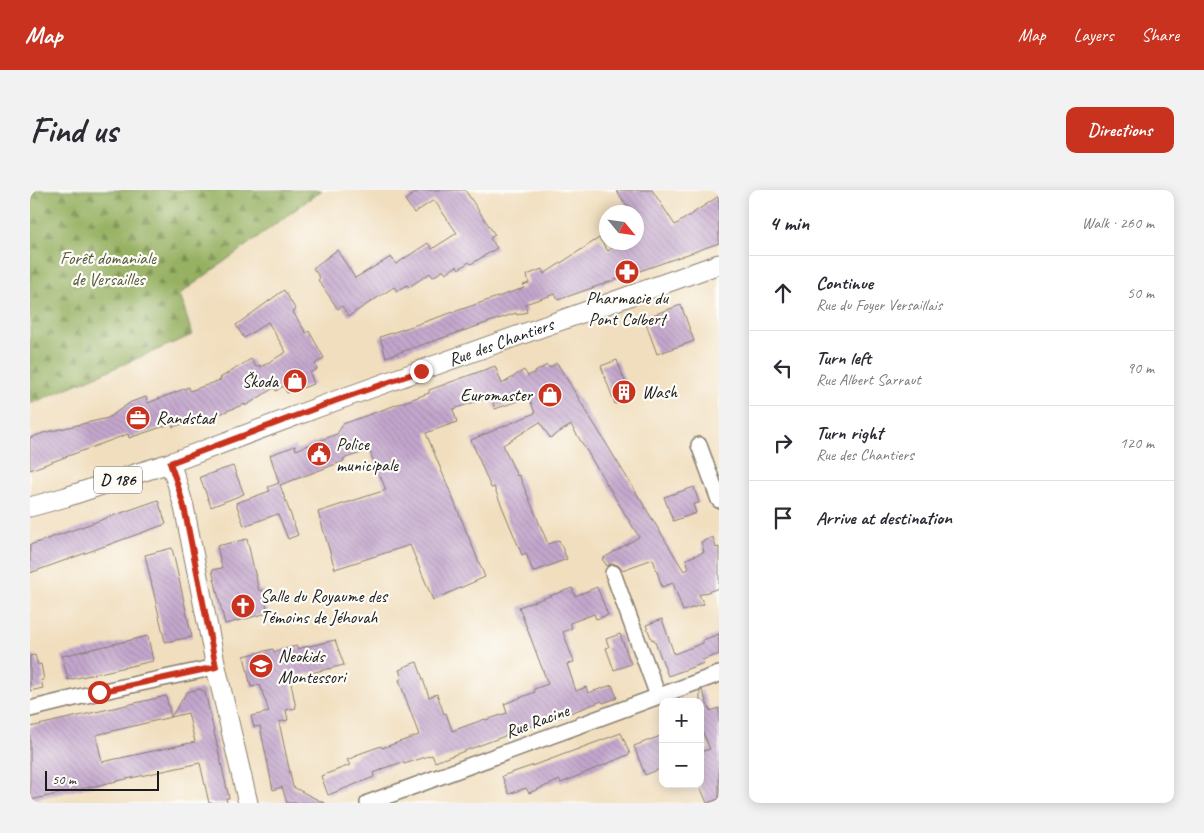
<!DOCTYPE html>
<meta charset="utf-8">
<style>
body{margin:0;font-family:Caveat,sans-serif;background:#f2f2f3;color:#2b2b33}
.controls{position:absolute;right:15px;bottom:15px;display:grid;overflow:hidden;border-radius:10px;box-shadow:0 2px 12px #0003}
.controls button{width:45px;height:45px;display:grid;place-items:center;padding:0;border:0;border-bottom:1px solid #e1e1e2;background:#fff;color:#2b2b33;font:25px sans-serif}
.compass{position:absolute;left:569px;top:15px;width:45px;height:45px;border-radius:50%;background:#fff;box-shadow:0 2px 12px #0003;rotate:119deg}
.scale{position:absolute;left:15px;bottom:12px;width:114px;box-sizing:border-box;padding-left:5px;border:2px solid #1c1c1c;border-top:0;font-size:14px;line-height:18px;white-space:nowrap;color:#1c1c1c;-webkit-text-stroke:4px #fdfcf7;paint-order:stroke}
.stop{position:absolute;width:15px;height:15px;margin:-11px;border:4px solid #c8321e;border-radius:50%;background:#fff}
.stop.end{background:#c8321e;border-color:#fff;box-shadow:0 1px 5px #0008}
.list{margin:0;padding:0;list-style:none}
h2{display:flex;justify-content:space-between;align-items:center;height:65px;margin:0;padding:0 20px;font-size:21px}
h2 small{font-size:16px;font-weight:400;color:#7c7c81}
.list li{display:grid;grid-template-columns:32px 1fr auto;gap:15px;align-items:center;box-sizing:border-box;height:75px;padding:0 20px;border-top:1px solid #e1e1e2}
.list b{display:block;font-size:19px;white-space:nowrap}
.list p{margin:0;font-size:16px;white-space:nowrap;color:#7c7c81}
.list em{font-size:16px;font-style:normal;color:#7c7c81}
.icon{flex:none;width:28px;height:28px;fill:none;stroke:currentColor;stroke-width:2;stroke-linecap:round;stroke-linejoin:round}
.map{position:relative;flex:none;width:689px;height:613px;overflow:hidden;border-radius:10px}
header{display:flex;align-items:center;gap:30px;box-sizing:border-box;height:70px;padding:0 25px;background:#c8321e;color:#fff}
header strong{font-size:24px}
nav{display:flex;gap:28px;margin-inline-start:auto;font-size:18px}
.intro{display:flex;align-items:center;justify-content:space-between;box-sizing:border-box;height:120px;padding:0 30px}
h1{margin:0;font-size:35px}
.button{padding:12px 22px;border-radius:10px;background:#c8321e;color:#fff;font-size:18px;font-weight:700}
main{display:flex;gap:30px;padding:0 30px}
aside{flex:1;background:#fff;border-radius:10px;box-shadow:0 2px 12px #0003}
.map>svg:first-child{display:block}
.forest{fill:url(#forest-firs);stroke:#59663f}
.building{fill:url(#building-back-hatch)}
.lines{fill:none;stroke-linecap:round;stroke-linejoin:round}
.minor-casing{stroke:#867d6d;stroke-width:18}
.major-casing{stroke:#867d6d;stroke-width:21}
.minor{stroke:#fff;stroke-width:15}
.major{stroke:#fff;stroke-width:19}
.route{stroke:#c8321e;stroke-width:6}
.labels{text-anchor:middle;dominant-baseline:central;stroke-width:4.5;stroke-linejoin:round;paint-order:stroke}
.shield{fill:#fdfcf7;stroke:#605f5e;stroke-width:1}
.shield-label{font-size:16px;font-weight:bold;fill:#1c1c1c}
.park-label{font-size:18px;fill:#545a39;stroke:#fdfcf7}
.poi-label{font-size:18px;fill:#1c1c1c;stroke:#fdfcf7;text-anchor:start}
.street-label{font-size:18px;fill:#1c1c1c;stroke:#fdfcf7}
</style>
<header>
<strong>Map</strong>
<nav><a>Map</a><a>Layers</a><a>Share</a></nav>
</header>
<div class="intro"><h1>Find us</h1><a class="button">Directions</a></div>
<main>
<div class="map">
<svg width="689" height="613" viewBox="0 0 689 613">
<defs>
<pattern id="forest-firs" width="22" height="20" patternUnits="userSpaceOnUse" patternTransform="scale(1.25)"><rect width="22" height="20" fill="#96b162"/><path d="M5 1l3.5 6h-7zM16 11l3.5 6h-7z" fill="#7a8f50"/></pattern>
<pattern id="building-back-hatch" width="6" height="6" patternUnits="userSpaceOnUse" patternTransform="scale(1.25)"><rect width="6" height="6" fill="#c3a6cc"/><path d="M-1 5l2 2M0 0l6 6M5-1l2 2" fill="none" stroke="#a78eaf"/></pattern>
</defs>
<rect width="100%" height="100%" fill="#fdfcf7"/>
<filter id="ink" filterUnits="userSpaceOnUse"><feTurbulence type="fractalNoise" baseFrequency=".02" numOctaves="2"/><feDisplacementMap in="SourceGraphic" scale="10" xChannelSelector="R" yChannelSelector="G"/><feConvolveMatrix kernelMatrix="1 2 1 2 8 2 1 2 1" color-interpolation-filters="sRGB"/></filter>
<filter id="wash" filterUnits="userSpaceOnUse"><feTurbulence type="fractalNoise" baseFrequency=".0096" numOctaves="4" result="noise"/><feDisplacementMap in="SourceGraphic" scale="20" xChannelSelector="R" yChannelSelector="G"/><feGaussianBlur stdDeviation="1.12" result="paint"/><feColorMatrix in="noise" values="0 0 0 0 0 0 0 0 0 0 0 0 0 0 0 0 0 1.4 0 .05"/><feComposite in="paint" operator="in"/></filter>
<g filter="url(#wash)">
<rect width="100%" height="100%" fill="#f1debe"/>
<path class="forest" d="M0 0H292L150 104 162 145 0 214Z"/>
<g id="blocks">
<g class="building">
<path d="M390 0H435L465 45 460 48 467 58 441 74 439 72 429 79 427 76 416 83 414 80 403 87 400 83 379 97 377 95 367 101 364 97 319 126 312 116 308 119 288 90 290 88 283 78 307 60 325 88 361 67 366 74 398 53 402 59 427 43 404 10 384 23 375 10Z"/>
<path d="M586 0H622L645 35 689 6V53L528 110 525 104 495 114 497 122 487 125 486 123 356 167 350 147 494 98 493 95 499 93 497 85 512 79 514 84 569 48 578 61 590 52H606V42L612 38 606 30V22H601Z"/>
<path d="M254 100 266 120 263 122 276 143 279 141 294 168 285 174 287 179 280 183 284 194 257 203 253 196 246 201 244 198 215 216V214L179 228H171L143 237 141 234 99 248 98 244 0 280V248L13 243 78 228 101 212 116 207 118 213 159 197 160 201 191 190 190 188 221 169 226 177 230 175 231 177 256 162 238 132 214 148 206 135Z"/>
<path d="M651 115 664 151 627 164 614 128Z"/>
<path d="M587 170 601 208 585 214 571 176Z"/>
<path d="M527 173 654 381 659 379 656 369 674 362 671 352 683 347 686 358 689 357V398L669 405 674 414 653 421 643 393 632 397 623 369 592 380 589 376 585 374H580L577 376 572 369 609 347 541 235 520 248 510 232 473 255 487 286 489 285 518 354 529 350 537 369 503 382 496 363 492 365 464 297 461 298 441 250 505 223 499 207 465 219 461 207 423 219 427 232 396 243 455 387 403 410 380 355 305 379 288 322 356 300 339 260 313 269 314 271 250 295 268 345 258 349 248 324 214 336 206 313 240 301 238 297 249 293 240 265 265 256 266 260 307 244 313 234 399 203V200L465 176 472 194 494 180 498 186 517 175 519 178Z"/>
<path d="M203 276 214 304 181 317 170 287Z"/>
<path d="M664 297 669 313 663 314 666 323 643 331 634 307Z"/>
<path d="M128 310 136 334 0 383V355Z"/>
<path d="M217 349 229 401 233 400 238 423 195 434 182 380 192 378 187 356Z"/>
<path d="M142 358 162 447 135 452 115 365Z"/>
<path d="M567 397 578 425 566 429 564 424 540 433 542 438 533 442 544 472 537 474 546 501 556 497 558 503 582 495 587 508 573 513 572 511 527 528 515 531 405 572 402 565 374 574 373 572 351 579 352 580 343 583 344 587 298 605 291 586 320 575 317 570 327 566 326 565 351 556 352 558 389 545 369 490 372 488 369 480 374 478 373 477 387 472 399 507 407 504 414 524 416 523 422 541 455 529 456 530 477 523 474 514 505 502 504 499 518 494 489 417 542 398 545 406Z"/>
<path d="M632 429 644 464 673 453V450L689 444V464L672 470 674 473 638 486 624 449 622 450 616 435Z"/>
<path d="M590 444 601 474 584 480 576 458 579 457 576 449Z"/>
<path d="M118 446 123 471 38 490 32 466Z"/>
<path d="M305 450 314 475 260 488 266 518 256 520 258 530 249 532 263 597 294 613H257L252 597 243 600 230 536 224 537 221 526 239 522 230 495 221 497 214 466 243 459 244 462 267 456V459Z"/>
<path d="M5 465 8 475 11 474 14 490H11L13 498 0 501V466Z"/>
<path d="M170 499 175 502 199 608H196L197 613H179L170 573 0 610V537L136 506 141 527 66 545 72 572 165 552 158 523 141 527 157 502Z"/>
<path d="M672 500 680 521 689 518V609L677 613 669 594H670V562L680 559 670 536V501Z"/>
<path d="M591 543 600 564 531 593 530 590 499 603 496 598 479 604 472 586 516 571Z"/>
<path d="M633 545V578L615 585 604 556Z"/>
</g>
</g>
</g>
<g filter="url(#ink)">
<use href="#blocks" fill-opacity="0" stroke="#867d6d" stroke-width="1"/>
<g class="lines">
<defs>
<g id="minor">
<path d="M669 255 689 310"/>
<path d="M583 383 628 506"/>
<path d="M0 519 69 502 186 477"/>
<path d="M338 613 689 484"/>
</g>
<g id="major">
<path d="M140 273 147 293 154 317 186 477 218 613"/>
<path id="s1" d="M0 317 36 307 108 283 140 273 305 211 689 74"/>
</g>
</defs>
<use href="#minor" class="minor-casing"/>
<use href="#major" class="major-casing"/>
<use href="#minor" class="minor"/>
<use href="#major" class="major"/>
</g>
</g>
<g class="lines" filter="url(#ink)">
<path class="route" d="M69 502 186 477 154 317 147 293 140 273 305 211 391 181"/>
</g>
<defs>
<symbol id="pharmacy-disc" viewBox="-11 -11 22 22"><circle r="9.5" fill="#c8321e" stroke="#fdfcf7"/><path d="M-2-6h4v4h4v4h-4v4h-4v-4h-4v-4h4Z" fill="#fff"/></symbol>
<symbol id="shop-disc" viewBox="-11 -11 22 22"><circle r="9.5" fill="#c8321e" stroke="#fdfcf7"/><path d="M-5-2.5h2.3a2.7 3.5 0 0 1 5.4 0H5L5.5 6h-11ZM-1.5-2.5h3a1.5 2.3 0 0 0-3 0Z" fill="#fff"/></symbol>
<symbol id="building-disc" viewBox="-11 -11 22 22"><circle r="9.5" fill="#c8321e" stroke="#fdfcf7"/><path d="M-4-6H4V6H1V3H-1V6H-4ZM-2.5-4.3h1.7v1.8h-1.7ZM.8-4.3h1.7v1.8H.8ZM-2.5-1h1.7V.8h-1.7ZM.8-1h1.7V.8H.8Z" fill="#fff"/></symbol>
<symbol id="office-disc" viewBox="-11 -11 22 22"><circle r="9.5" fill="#c8321e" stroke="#fdfcf7"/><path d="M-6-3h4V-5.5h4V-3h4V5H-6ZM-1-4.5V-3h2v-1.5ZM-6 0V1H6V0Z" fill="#fff"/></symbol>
<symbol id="civic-disc" viewBox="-11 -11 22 22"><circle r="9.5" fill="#c8321e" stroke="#fdfcf7"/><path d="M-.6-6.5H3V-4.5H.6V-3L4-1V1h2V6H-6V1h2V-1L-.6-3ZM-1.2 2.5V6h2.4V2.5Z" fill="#fff"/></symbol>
<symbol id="church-disc" viewBox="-11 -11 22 22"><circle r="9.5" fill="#c8321e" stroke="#fdfcf7"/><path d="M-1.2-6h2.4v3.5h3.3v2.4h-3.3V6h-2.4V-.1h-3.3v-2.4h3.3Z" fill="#fff"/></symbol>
<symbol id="school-disc" viewBox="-11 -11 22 22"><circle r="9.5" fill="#c8321e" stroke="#fdfcf7"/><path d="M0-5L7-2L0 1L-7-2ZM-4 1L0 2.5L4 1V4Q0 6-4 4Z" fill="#fff"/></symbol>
</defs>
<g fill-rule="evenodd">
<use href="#pharmacy-disc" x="583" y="68" width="28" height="28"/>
<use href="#shop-disc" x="251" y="177" width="28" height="28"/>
<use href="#building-disc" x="580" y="188" width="28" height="28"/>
<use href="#shop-disc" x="506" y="191" width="28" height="28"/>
<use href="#office-disc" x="94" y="214" width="28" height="28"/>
<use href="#civic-disc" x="275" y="250" width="28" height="28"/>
<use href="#church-disc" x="199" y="402" width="28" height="28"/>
<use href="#school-disc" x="217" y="462" width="28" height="28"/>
</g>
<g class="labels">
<rect class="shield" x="64" y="276.5" width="48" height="27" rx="4"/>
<g class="shield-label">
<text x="88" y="290">D 186</text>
</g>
<g class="park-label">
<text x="78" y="68">Forêt domaniale<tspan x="78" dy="21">de Versailles</tspan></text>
</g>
<g class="poi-label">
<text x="597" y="108" text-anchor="middle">Pharmacie du<tspan x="597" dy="21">Pont Colbert</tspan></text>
<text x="248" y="191" text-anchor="end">Škoda</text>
<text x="612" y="202">Wash</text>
<text x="502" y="205" text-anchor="end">Euromaster</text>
<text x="126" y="228">Randstad</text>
<text x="306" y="254">Police<tspan x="306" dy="21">municipale</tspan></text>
<text x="230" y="406">Salle du Royaume des<tspan x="230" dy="21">Témoins de Jéhovah</tspan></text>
<text x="248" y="466">Neokids<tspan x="248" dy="21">Montessori</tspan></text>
</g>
<g class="street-label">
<text stroke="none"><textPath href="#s1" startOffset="499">Rue des Chantiers</textPath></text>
<text transform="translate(507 531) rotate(-20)">Rue Racine</text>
</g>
</g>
</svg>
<div class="controls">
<button>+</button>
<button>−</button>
</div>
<svg class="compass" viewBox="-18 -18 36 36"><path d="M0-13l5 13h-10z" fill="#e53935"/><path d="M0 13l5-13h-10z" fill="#7c7c81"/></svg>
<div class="scale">50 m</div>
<div class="stop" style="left:69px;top:502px"></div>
<div class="stop end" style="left:391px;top:181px"></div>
</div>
<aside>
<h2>4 min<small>Walk · 260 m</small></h2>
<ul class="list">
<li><svg class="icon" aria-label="ahead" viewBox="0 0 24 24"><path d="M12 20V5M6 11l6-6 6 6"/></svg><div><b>Continue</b><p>Rue du Foyer Versaillais</p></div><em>50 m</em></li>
<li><svg class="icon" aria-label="left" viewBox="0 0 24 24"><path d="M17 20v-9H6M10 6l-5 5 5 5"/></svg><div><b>Turn left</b><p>Rue Albert Sarraut</p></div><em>90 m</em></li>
<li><svg class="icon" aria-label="right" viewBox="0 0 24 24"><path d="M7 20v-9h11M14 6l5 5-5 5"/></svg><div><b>Turn right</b><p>Rue des Chantiers</p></div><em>120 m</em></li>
<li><svg class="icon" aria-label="arrive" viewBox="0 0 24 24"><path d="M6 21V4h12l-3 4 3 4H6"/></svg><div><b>Arrive at destination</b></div></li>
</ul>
</aside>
</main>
